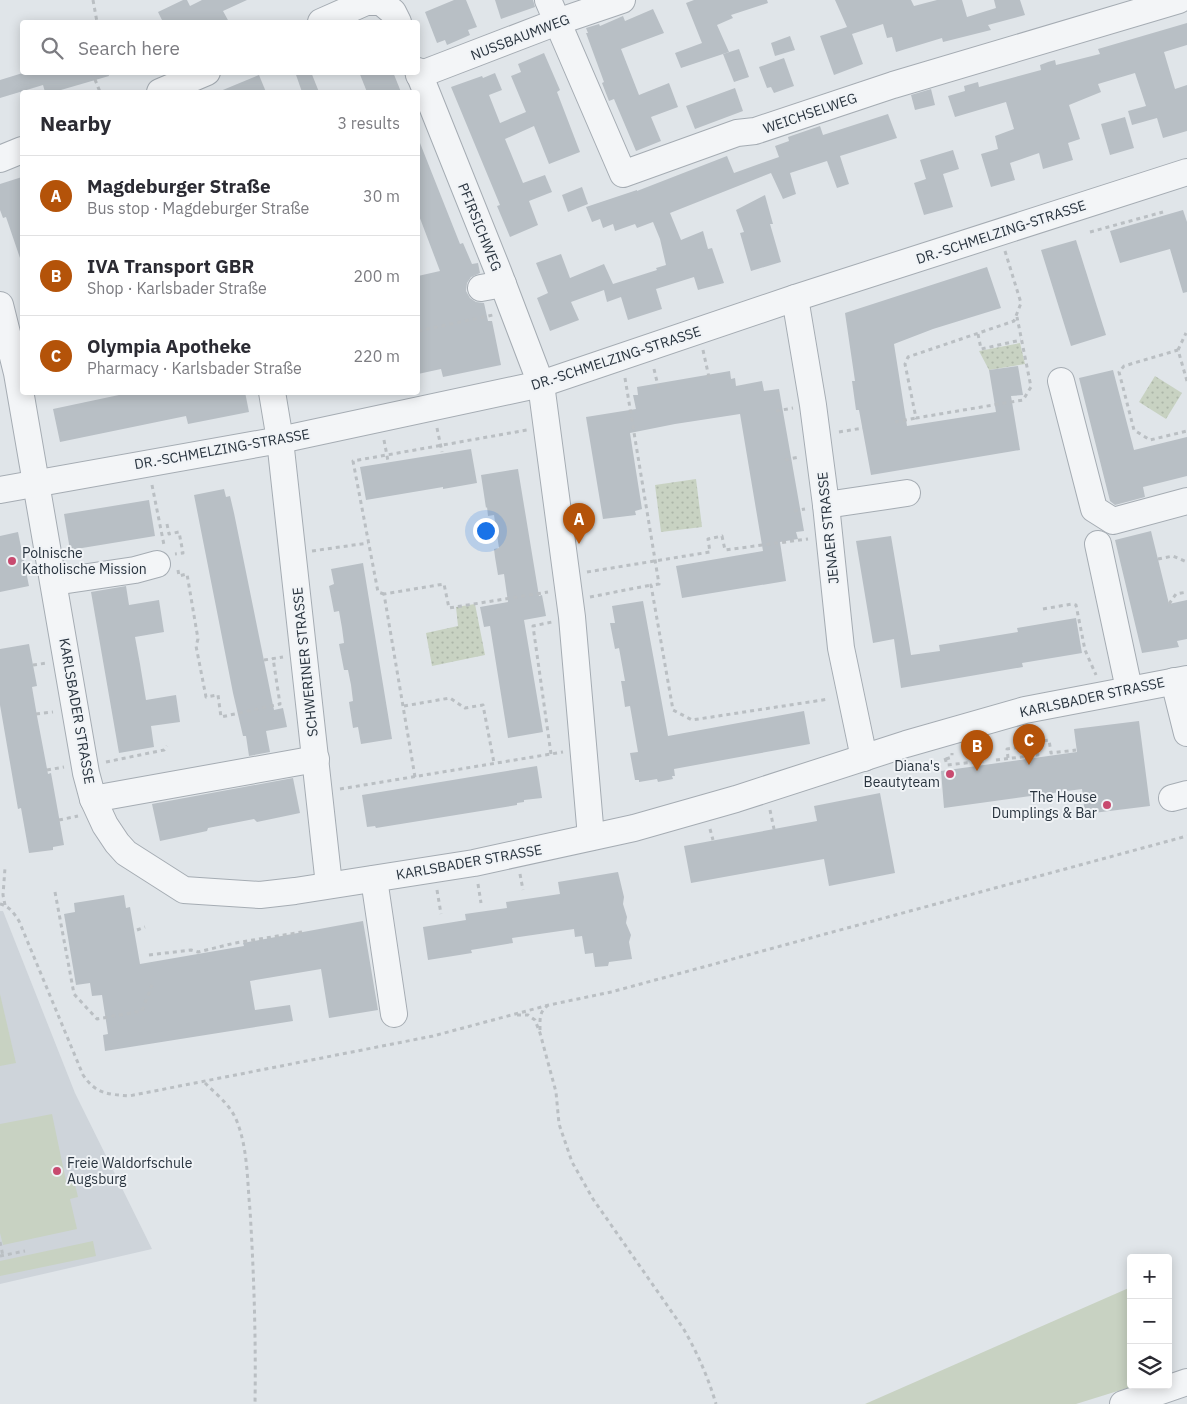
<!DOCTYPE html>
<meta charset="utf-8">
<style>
body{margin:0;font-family:"IBM Plex Sans",sans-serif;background:#f2f2f3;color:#2b2b33}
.controls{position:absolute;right:15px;bottom:15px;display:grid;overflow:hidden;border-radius:5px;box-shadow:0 2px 12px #0003}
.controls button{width:45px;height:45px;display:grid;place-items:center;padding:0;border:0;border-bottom:1px solid #e1e1e2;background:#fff;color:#2b2b33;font:25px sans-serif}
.you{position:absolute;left:485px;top:530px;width:18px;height:18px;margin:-12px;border:4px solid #fff;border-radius:50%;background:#1a73e8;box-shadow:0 0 0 8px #1a73e833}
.badge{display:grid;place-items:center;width:32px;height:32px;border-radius:50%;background:#b45309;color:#fff;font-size:16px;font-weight:700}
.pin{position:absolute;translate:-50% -41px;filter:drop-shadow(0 1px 2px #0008)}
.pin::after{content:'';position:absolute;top:26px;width:18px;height:15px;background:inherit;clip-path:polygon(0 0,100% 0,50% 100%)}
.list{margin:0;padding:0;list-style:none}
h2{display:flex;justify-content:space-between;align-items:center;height:65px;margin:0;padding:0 20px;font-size:21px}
h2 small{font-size:16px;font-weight:400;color:#7c7c81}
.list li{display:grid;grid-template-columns:32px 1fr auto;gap:15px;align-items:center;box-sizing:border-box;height:80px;padding:0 20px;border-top:1px solid #e1e1e2}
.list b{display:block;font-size:19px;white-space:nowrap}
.list p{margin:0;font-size:16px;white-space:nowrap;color:#7c7c81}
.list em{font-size:16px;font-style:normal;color:#7c7c81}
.icon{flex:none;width:28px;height:28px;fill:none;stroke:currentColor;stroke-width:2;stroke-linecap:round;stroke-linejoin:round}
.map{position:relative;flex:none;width:1187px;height:1404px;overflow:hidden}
.search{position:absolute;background:#fff;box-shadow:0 2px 12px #0003;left:20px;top:20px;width:400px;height:55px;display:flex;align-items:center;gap:12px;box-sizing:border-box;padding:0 18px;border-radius:5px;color:#7c7c81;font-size:19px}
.panel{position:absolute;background:#fff;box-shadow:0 2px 12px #0003;left:20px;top:90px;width:400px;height:305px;border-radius:5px}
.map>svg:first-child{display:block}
.built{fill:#ced4da}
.park{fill:url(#park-dots)}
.garden{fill:#c8d2c2}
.building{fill:#b8bfc5}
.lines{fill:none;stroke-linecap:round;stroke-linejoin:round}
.minor-casing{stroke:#a5acb3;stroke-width:28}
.path{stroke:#babfc3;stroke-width:3;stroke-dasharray:4 4;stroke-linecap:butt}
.minor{stroke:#f3f5f7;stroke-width:26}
.poi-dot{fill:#c84a6f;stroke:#f0f3f6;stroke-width:2}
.labels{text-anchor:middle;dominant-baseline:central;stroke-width:4;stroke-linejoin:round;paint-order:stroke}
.street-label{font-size:14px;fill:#29343f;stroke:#f0f3f6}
.poi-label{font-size:14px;fill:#29343f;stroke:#f0f3f6;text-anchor:start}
</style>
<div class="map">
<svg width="1187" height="1404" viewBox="0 0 1187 1404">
<defs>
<pattern id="park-dots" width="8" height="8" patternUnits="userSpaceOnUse" patternTransform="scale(1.25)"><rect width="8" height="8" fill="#c8d2c2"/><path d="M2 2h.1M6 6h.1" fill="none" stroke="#acb5a8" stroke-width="1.8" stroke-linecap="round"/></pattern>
</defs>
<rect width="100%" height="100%" fill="#e0e5e9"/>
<path class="built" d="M0 911H3L75 1093 152 1249 0 1284Z"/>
<g class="park">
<path d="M1020 343 1025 364 989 370 979 351Z"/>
<path d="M1155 376 1182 393 1166 419 1139 402Z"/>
<path d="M696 479 702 527 661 532 655 485Z"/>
<path d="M475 604 485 655 432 666 426 633 458 626 456 607Z"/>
</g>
<g class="garden">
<path d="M0 994 16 1063 0 1066Z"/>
<path d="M52 1114 66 1181 74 1180 78 1197 70 1199 77 1229 3 1245 0 1233V1124Z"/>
<path d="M93 1241 96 1256 0 1276V1261Z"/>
<path d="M1131 1287V1385H1137L1076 1404H865Z"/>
</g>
<g class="building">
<path d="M183 0H187L190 6 202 0H247L223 11 229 22H163L158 12Z"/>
<path d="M454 0H466L477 27 468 30 470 35 447 45 445 40 437 43 425 12Z"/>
<path d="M495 0H533L535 7 501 19Z"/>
<path d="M694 0H767L768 3 731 15 733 18 717 25 729 52 681 68 675 53 702 43 686 3Z"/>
<path d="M835 0H911L914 6 937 0H962L967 17 996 8 994 0H1020L1025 15 988 25 991 30 943 42 942 38 896 52 892 37 887 38 883 24 852 34 863 64 834 75 820 36 847 27Z"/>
<path d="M653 9 664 33 621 49 639 95 669 83 678 107 651 117 661 141 636 151 614 99 609 101 602 83 604 82 586 33H588L586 28 599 24 600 26 623 16 625 21Z"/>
<path d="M1187 23V45L1164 52 1175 89 1187 85V131L1163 138 1157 118 1132 125 1128 111 1146 106 1135 73 1098 84 1101 92 1069 105 1080 139 1068 143 1073 160 1043 169 1039 153 1010 163 1015 180 991 187 981 154 998 149 995 136 1014 129 1006 102 955 117 948 96 965 91 964 86 978 82 979 87 1041 70 1040 65 1048 62 1055 60 1056 65 1100 54 1098 49Z"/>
<path d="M790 36 795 50 775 56 771 43Z"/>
<path d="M739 49 749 77 734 82 723 54Z"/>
<path d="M544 53 560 90 557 92 580 152 549 164 534 126 505 139 523 183 545 175 552 192 529 201 538 225 510 237 497 206 500 205 451 87 482 76 483 78 495 73 502 90 489 95 500 123 526 112 511 76 521 72 518 64Z"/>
<path d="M784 58 794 86 774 93 771 87 767 88 759 67Z"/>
<path d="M26 72H108L109 76 54 92H45L43 85 0 98V80Z"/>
<path d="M295 72H311L319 92H302Z"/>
<path d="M359 72H393L401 92H367Z"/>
<path d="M259 75 266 92H218Z"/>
<path d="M735 88 743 111 695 129 686 106Z"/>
<path d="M931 89 935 105 915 110 911 95Z"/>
<path d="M888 114 897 138 840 156 849 184 837 188 827 161 790 173 796 194 783 199 771 173 670 213 681 240 703 231 708 249 712 248 724 283 698 290 694 277 656 289 662 309 628 320 621 297 607 302 604 290 571 302 579 320 550 331 537 298 548 293 536 263 561 254 570 278 604 264 613 284 657 270 656 268 666 265 660 239 653 222 637 228 635 224 615 231 613 224 603 228 600 219 592 222 586 207 637 190V191L727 156 734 173 779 157 775 146 789 141 788 137 820 126 823 135Z"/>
<path d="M1125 117 1134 148 1110 155 1101 124Z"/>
<path d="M418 138 460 244 463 243 472 264 478 263 480 273 471 277 467 283 466 291 470 298 476 302 484 303 488 321H492L501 365 443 377 441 369 418 374V276L440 271 418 213Z"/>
<path d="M953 150 959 169 943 174 953 207 924 215 914 183 926 179 920 160Z"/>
<path d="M22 177V258H20L6 217 3 218 0 210V184Z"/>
<path d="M582 187 588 204 568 212 562 195Z"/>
<path d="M765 195 773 224H770L781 262 751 271 740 233 744 232 736 210Z"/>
<path d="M1183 210 1187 222V292L1183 293 1170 249 1120 263 1110 231Z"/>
<path d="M1076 240 1106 335 1071 346 1041 250Z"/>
<path d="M987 267 1001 308 933 329 894 344 907 426 996 412 989 370 1018 366 1023 395 1011 396 1020 450 871 475 859 410H856L852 381H855L845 313Z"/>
<path d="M1113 370 1134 450 1187 437V476L1143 487 1145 497 1115 505 1110 501 1079 378Z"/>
<path d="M730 371 731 379 735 378 736 386 762 381 764 391 779 389 804 531 796 532 798 539 780 542 786 581 682 598 676 566 763 551 740 414 675 424 630 433 642 509 635 511 636 515 603 519 586 417 636 409 633 395H638L637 387Z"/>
<path d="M133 392H245L249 412 188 424 186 416 60 442 53 409Z"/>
<path d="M471 449 477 483 443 489V487L366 500 360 467Z"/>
<path d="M518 469 539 596 542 595 546 616 524 620 543 732 508 738 490 626 484 627 480 607 508 602 504 574 498 575 495 557 494 549 499 548 494 515 488 516 487 507 486 508 481 475Z"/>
<path d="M224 489 226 497 230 496 234 513 274 710 283 708 287 727 266 731 270 752 249 756 246 736H243L233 693 194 495Z"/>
<path d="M149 500 155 536 70 550 64 514Z"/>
<path d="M1151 531 1169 604 1187 600V639L1177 641 1179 647 1142 653 1115 540Z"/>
<path d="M18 532 29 586 0 592V536Z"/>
<path d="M891 536 911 655 940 651 939 645 1018 632 1017 628 1076 618 1082 653 1022 663 1023 667 901 688 894 639 873 643 856 541Z"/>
<path d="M363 563 392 739 361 744 358 727 353 728 349 702 353 701 351 685 348 670H344L339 644 344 643 342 628 339 611 334 612 329 586 334 584 331 569Z"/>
<path d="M126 586 129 605 159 600 164 632 135 637 140 664 146 700 176 695 180 722 151 726 154 747 119 753 91 592Z"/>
<path d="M643 601 668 736 804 711 810 744 674 769 675 776H672L673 779 658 782 657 779 639 782V780H635L630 753 638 752 630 706 625 707 623 693 621 681H625L619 648 615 649 610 623H615L612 606Z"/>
<path d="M29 644 37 686 32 687 37 716 48 774 51 773 64 845 53 847V850L29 853 21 808 18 809 0 705V649Z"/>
<path d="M1139 721 1150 806 1085 814 1082 789 944 808 941 771 1077 752 1074 729Z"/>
<path d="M537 766 542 798 524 800V802L517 803V805L376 828 375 826 367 827 362 795Z"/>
<path d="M293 778 300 813 257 822 254 819 208 828 207 831 160 841 152 804Z"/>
<path d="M880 793 895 873 829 886 824 859 691 883 684 846 817 821 814 806Z"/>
<path d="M618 872 624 897 623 904 627 917 626 923 631 935 629 942 632 959 609 962 608 966 595 967 593 953 585 954 582 936 575 937 574 929 512 938 513 943 471 950 472 953 428 960 423 927 466 920 465 914 507 908 506 902 560 894 558 882Z"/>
<path d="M124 895 126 908 130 907 140 964 244 946 243 943 363 921 378 1010 329 1018 321 969 250 981 255 1010 290 1005 293 1021 105 1051 103 1035 108 1034 102 995 92 996 90 983 76 985 64 914 75 912 74 903Z"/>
</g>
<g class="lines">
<defs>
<g id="minor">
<path d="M548 0 623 174 737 133 755 131 893 85 1179 0"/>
<path d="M321 22 366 2H381L393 12 398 22"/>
<path d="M418 71 498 271 541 384 572 617 591 837"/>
<path d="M419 75 557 22 622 0"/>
<path d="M160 92 207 72"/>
<path d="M0 159 22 150"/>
<path d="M481 288 503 284"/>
<path d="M795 298 813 405 826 505 841 648 864 758"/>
<path d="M0 305 17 373 86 773 93 799 105 825 117 843 126 853 184 890 260 895 295 891 474 863 634 828 736 799 906 744 1025 710 1187 679"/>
<path d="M1061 381 1094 509 1113 521 1187 501"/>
<path d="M272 392 280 440 329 885"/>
<path d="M0 490 280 440 541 384 795 298 1187 172"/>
<path d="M826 505 907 493"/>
<path d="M1098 544 1129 689"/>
<path d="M54 582 135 570 157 564"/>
<path d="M1174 681 1187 733"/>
<path d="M1172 798 1187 794"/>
<path d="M93 799 316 759"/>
<path d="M374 879 394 1014"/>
<path d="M1123 1404 1187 1382"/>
</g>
</defs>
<use href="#minor" class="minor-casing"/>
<g class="path">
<path d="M93 0 97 22"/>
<path d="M92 72 100 92"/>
<path d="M1090 232 1163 212"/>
<path d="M1005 251 1021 303 1014 321 908 357 905 364 916 418 1023 400 1031 387 1017 317"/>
<path d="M418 331 493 315"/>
<path d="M978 334 981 349 1021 340"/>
<path d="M703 350 710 382"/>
<path d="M1178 350 1186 333"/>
<path d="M654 369 659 390"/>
<path d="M625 378 659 584 651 585 673 710 692 720 829 699"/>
<path d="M1187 381 1178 350 1124 366 1119 372 1134 430 1150 440 1187 431"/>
<path d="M776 411 793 408"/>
<path d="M895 422 916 418"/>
<path d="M437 428 442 452"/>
<path d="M839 432 863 428"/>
<path d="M384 440 388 461"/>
<path d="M785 460 799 457"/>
<path d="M152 485 164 545"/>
<path d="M794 511 805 509"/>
<path d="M167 524 169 534 179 532 183 553 175 554"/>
<path d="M312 551 368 543"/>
<path d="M1158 559 1173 556 1187 562"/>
<path d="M178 570 179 576 187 574 198 639 196 646 206 697 218 695 221 717 280 704 273 658"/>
<path d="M587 572 710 552 708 539 722 536 725 550 808 539"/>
<path d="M384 594 378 592 353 461 527 430"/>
<path d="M590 597 651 585"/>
<path d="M1169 604 1176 594 1187 592"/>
<path d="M1043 609 1072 604 1076 605 1085 650 1096 675"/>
<path d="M264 660 283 657"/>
<path d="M33 665 47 663"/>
<path d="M404 706 450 698 465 708 483 705 494 763"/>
<path d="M36 714 53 712"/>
<path d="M1036 742 1049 740 1051 753 1076 750"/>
<path d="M551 754 533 626 552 622"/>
<path d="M945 758 947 765 984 761"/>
<path d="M1008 758 1007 749 1036 745"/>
<path d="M946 759 952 757V753"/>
<path d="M996 760 1038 755 1034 732H1033"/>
<path d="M979 761 976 750 988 747 987 743"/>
<path d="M106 762 164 750 167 746"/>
<path d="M47 770 64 767"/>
<path d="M415 777 384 594 444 584 449 608 548 592"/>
<path d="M340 789 563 752"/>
<path d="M770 810 774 829"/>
<path d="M59 820 78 816"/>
<path d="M710 829 713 840"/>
<path d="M520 874 523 890"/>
<path d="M478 884 481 903"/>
<path d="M437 890 441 914"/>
<path d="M55 892 74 994 97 1019 142 1011 152 985"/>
<path d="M0 904C9 906 14 913 19 921L83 1075C96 1094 107 1094 129 1096L433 1036 549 1005 611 992 1187 836"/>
<path d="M5 905 3 895 5 868"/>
<path d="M137 930 145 927"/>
<path d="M149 955 191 950 198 952 235 943 302 932"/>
<path d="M517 1015H528L535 1020 540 1033 556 1092 559 1124 572 1162 593 1199 683 1328C697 1352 708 1377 716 1404"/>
<path d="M540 1030C540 1020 539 1012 547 1006"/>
<path d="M205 1083C215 1093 228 1103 235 1117 248 1145 247 1180 250 1210 254 1275 256 1339 255 1404"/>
<path d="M0 1242 3 1256"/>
<path d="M0 1256 25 1251"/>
</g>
<use href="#minor" class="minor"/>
</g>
<g class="poi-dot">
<circle cx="12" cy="561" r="5"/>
<circle cx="950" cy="774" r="5"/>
<circle cx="1107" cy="805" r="5"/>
<circle cx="57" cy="1171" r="5"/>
</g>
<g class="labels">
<g class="street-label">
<text transform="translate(520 37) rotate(-21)">NUSSBAUMWEG</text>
<text transform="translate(810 113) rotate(-19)">WEICHSELWEG</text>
<text transform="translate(480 227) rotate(68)">PFIRSICHWEG</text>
<text transform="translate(1001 232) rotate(-18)">DR.-SCHMELZING-STRASSE</text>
<text transform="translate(616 358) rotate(-18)">DR.-SCHMELZING-STRASSE</text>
<text transform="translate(222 449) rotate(-10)">DR.-SCHMELZING-STRASSE</text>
<text transform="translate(828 528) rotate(-96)">JENAER STRASSE</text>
<text transform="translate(305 662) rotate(-96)">SCHWERINER STRASSE</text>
<text transform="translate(1092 697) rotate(-12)">KARLSBADER STRASSE</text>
<text transform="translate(77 711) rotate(80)">KARLSBADER STRASSE</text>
<text transform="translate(469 862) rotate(-10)">KARLSBADER STRASSE</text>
</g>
<g class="poi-label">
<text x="22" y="553">Polnische<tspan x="22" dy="16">Katholische Mission</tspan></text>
<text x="940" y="766" text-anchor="end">Diana's<tspan x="940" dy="16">Beautyteam</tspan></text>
<text x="1097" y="797" text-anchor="end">The House<tspan x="1097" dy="16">Dumplings &amp; Bar</tspan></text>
<text x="67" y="1163">Freie Waldorfschule<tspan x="67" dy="16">Augsburg</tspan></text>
</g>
</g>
</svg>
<div class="controls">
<button>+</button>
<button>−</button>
<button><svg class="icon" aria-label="layers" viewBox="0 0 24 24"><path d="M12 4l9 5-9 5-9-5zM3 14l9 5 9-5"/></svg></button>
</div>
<div class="you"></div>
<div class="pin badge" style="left:579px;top:544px">A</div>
<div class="pin badge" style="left:977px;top:771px">B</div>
<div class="pin badge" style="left:1029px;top:765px">C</div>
<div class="search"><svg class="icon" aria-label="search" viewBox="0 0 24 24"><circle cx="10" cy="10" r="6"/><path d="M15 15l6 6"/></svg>Search here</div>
<section class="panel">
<h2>Nearby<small>3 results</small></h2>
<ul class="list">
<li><span class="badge">A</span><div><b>Magdeburger Straße</b><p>Bus stop · Magdeburger Straße</p></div><em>30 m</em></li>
<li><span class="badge">B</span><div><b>IVA Transport GBR</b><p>Shop · Karlsbader Straße</p></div><em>200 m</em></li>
<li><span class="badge">C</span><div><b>Olympia Apotheke</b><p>Pharmacy · Karlsbader Straße</p></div><em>220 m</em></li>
</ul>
</section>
</div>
